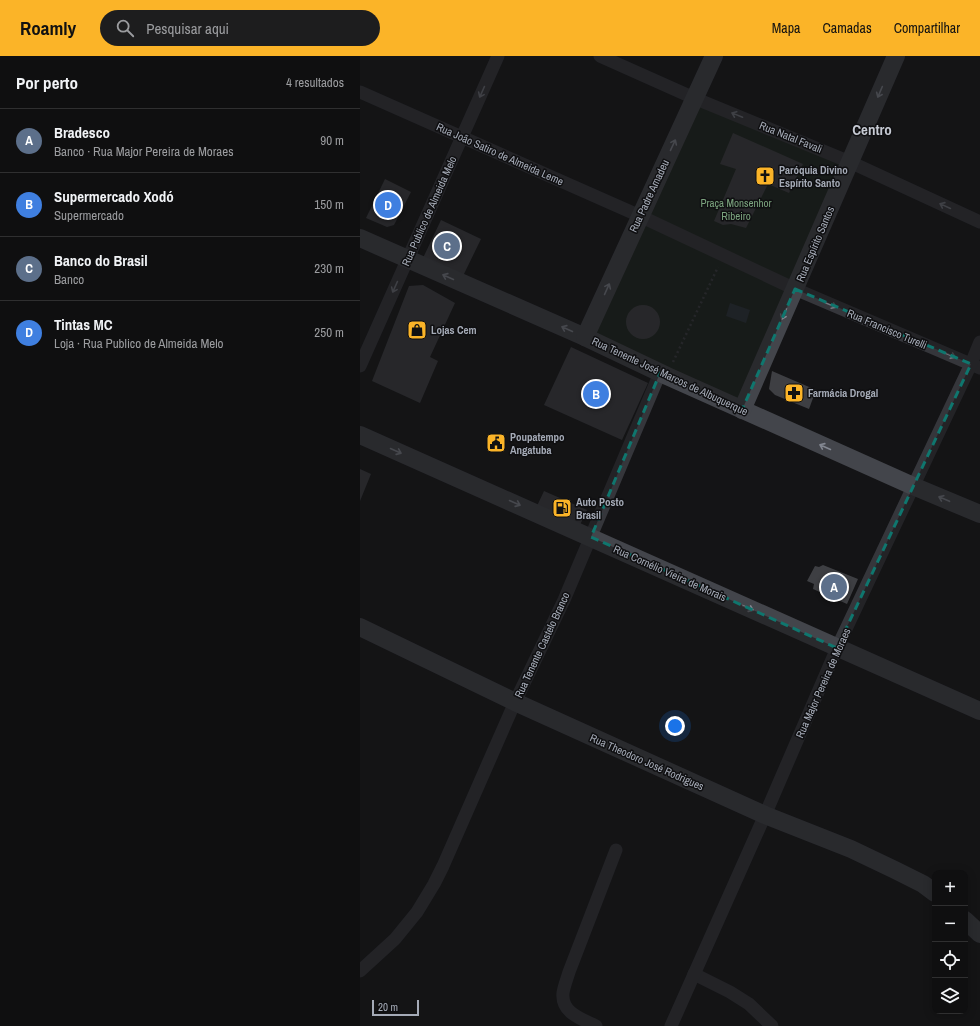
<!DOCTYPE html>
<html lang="pt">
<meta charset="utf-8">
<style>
body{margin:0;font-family:"Archivo Narrow",sans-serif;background:#1d1d1e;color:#f1f3f6}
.controls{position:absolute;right:12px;bottom:12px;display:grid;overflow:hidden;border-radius:8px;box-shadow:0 2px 10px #0003}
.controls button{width:36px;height:36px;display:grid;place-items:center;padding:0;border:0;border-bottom:1px solid #2f2f30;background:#0f0f10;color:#f1f3f6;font:20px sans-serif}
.scale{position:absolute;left:12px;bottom:10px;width:47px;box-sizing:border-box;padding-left:4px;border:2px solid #a5abb7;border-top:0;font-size:11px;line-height:14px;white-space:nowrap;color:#a5abb7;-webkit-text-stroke:3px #0f0f11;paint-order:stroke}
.you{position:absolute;left:315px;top:670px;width:14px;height:14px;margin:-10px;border:3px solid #fff;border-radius:50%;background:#1a73e8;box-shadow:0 0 0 6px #1a73e833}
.badge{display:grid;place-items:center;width:26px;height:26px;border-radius:50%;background:#fbb428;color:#fff;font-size:13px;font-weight:700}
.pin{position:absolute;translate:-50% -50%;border:2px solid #fff;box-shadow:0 1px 4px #0006}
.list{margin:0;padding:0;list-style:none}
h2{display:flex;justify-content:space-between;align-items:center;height:52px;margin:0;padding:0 16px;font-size:17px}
h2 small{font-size:13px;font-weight:400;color:#9b9c9f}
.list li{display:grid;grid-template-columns:26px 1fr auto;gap:12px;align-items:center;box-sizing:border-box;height:64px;padding:0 16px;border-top:1px solid #2f2f30}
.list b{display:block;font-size:15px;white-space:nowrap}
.list p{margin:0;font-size:13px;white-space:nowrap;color:#9b9c9f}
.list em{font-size:13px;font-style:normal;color:#9b9c9f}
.icon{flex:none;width:22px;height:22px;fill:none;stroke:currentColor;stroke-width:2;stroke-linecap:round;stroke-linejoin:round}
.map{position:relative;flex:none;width:620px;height:970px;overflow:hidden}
header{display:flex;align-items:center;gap:24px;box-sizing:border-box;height:56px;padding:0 20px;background:#fbb428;color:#111}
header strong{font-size:19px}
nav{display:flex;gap:22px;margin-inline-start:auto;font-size:14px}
.search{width:280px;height:36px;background:#1d1d1e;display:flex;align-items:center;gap:10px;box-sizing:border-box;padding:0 14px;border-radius:22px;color:#9b9c9f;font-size:15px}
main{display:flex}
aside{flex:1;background:#0f0f10}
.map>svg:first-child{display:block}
.green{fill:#1c241d}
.water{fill:#2a333b}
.building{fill:#3e3f43}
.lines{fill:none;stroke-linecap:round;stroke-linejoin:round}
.path{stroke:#3b3d42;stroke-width:2.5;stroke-dasharray:2 3;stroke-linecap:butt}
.street{stroke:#35363b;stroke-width:13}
.secondary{stroke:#43454b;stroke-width:18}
.oneway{stroke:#73767f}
.oneway2{stroke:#838791}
.marked{fill:none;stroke:#0f766e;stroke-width:3;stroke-dasharray:8 5;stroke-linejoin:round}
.labels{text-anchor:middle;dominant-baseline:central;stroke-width:3;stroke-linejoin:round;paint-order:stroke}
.street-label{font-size:11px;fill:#a5abb7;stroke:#0f0f11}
.poi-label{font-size:11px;font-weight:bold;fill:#a5abb7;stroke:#0f0f11;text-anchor:start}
.park-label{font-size:11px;fill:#7ba37e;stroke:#0f0f11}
.district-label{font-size:15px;font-weight:bold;fill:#c6cad3;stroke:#0f0f11}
</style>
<header>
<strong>Roamly</strong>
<div class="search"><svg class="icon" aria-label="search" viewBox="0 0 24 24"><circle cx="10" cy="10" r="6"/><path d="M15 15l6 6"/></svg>Pesquisar aqui</div>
<nav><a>Mapa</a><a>Camadas</a><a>Compartilhar</a></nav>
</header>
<main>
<aside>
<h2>Por perto<small>4 resultados</small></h2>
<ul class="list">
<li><span class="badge" style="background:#5c6f8a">A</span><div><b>Bradesco</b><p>Banco · Rua Major Pereira de Moraes</p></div><em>90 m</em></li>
<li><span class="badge" style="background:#3f7fe0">B</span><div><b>Supermercado Xodó</b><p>Supermercado</p></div><em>150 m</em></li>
<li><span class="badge" style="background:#5c6f8a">C</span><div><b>Banco do Brasil</b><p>Banco</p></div><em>230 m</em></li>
<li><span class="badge" style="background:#3f7fe0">D</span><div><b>Tintas MC</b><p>Loja · Rua Publico de Almeida Melo</p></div><em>250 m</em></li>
</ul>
</aside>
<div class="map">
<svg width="620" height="970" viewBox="0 0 620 970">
<rect width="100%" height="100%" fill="#141416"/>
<path class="green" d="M336 42 483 108 380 348 233 282Z"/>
<path class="water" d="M370 247 390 254 386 267 366 260Z"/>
<g class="building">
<path d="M373 77 443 108 429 137 408 128 386 172 371 168 363 169 354 165 376 113 360 108Z"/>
<path d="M25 123 51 136 34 169 27 171 6 162Z"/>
<path d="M81 164 121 183 103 220 63 202Z"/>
<path d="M63 229 95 247 70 301 78 305 60 347 12 325 49 230Z"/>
<circle cx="283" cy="266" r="17"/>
<path d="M211 291 288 327 262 384 184 349Z"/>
<path d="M412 315 456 334 449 353 415 339 409 333Z"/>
<path d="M0 413 11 418 0 445Z"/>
<path d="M184 435 227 454 220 469 177 450Z"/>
<path d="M463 509 498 523 487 548 453 533 454 528 447 525 455 510 459 511Z"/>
</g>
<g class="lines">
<path class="path" d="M313 306 358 211"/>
<g class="street">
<path d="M240 0 334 42 490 106 620 166"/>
<path d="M0 36 280 160 435 233 620 312"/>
<path d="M0 310 138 0"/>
<path d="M0 915 35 883 57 856 74 828 83 810 155 646 204 544 300 317"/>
<path d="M334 918 370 936 389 948 412 970"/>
<path d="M236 970C222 963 201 957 203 937 204 930 207 923 209 916L256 794"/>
<path d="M311 970 405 759 477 592 611 308 620 286"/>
</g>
<g class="secondary">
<path d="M0 182 225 281 307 320 553 430 620 458"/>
<path d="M225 281 354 0"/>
<path d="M382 354 536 0"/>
<path d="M0 379 620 655"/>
<path d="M0 571 155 646 405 759 491 793 535 814 563 828 575 837"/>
<path d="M605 864 620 878"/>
</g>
</g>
<defs><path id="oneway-shaft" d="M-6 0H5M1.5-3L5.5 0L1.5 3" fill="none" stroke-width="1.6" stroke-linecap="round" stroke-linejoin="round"/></defs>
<g class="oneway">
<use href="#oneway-shaft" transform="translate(122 36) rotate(114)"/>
<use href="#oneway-shaft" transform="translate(377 59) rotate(-158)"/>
<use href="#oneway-shaft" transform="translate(585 150) rotate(-155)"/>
<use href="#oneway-shaft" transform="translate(35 231) rotate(114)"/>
<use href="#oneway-shaft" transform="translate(471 249) rotate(23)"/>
<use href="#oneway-shaft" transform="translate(590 299) rotate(23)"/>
</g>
<g class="oneway2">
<use href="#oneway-shaft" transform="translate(520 36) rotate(113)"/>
<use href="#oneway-shaft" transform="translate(313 89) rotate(-65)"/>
<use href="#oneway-shaft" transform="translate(88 221) rotate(-156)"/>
<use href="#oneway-shaft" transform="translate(247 233) rotate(-66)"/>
<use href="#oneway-shaft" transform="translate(424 258) rotate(114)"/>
<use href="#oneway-shaft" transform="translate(207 273) rotate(-156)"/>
<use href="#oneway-shaft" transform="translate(465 391) rotate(-156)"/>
<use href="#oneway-shaft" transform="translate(36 395) rotate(24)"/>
<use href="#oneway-shaft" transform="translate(584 443) rotate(-157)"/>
<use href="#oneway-shaft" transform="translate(155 447) rotate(24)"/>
<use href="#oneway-shaft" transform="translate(388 552) rotate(24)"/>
</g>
<path d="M0 0H620V970H0ZM435 233 611 308 477 592 231 481 300 317 382 354Z" fill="#141416" fill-opacity=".55" fill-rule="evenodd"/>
<path class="marked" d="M435 233 611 308 477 592 231 481 300 317 382 354Z"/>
<defs>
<symbol id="church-square" viewBox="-11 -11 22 22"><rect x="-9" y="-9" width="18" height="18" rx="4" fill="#fbb428" stroke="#0f0f11"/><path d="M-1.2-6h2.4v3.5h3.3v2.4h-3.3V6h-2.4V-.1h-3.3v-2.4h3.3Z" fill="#111"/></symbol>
<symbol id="shop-square" viewBox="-11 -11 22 22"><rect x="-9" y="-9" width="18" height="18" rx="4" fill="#fbb428" stroke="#0f0f11"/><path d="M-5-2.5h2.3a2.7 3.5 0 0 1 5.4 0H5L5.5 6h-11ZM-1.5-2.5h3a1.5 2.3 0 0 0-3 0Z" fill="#111"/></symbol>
<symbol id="pharmacy-square" viewBox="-11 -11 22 22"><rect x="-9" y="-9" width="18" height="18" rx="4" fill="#fbb428" stroke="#0f0f11"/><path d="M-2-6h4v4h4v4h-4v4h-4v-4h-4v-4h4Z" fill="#111"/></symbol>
<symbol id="civic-square" viewBox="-11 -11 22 22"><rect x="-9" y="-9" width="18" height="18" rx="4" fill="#fbb428" stroke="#0f0f11"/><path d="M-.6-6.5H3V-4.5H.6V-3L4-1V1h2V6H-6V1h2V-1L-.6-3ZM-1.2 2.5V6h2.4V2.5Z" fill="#111"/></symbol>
<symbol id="fuel-square" viewBox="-11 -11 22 22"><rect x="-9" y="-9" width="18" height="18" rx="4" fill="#fbb428" stroke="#0f0f11"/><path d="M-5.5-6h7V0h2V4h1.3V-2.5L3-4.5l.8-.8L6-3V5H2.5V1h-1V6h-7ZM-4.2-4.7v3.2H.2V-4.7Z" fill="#111"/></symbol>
</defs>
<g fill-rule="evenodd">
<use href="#church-square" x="394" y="109" width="22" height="22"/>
<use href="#shop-square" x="46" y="263" width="22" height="22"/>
<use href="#pharmacy-square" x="423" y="326" width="22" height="22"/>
<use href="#civic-square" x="125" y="376" width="22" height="22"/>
<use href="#fuel-square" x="191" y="441" width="22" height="22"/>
</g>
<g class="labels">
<g class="street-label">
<text transform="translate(431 81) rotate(22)">Rua Natal Favali</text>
<text transform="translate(140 98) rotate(24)">Rua João Satiro de Almeida Leme</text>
<text transform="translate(289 140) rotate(-65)">Rua Padre Amadeu</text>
<text transform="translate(69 155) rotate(-66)">Rua Publico de Almeida Melo</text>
<text transform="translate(455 188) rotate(-67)">Rua Espírito Santos</text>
<text transform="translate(527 273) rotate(23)">Rua Francisco Turelli</text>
<text transform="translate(310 320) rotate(25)">Rua Tenente José Marcos de Albuquerque</text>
<text transform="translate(310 517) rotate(24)">Rua Cornélio Vieira de Morais</text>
<text transform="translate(182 589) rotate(-65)">Rua Tenente Castelo Branco</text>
<text transform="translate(463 627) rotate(-66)">Rua Major Pereira de Moraes</text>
<text transform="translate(287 706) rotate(24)">Rua Theodoro José Rodrigues</text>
</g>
<g class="poi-label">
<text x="419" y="114">Paróquia Divino<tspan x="419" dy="13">Espírito Santo</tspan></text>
<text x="71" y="274">Lojas Cem</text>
<text x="448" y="337">Farmácia Drogal</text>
<text x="150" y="381">Poupatempo<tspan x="150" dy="13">Angatuba</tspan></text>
<text x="216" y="446">Auto Posto<tspan x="216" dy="13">Brasil</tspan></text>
</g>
<g class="park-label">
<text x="376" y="147">Praça Monsenhor<tspan x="376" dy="13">Ribeiro</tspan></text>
</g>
<g class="district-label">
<text x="512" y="73">Centro</text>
</g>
</g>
</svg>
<div class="controls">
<button>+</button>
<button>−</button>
<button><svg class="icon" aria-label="locate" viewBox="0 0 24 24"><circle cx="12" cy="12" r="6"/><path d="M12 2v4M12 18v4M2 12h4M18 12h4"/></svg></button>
<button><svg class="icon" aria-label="layers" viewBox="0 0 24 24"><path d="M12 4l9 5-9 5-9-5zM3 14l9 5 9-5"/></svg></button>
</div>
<div class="scale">20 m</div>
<div class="you"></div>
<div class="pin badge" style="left:474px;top:531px;background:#5c6f8a">A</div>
<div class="pin badge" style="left:236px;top:338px;background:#3f7fe0">B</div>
<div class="pin badge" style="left:87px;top:190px;background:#5c6f8a">C</div>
<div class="pin badge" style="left:28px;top:149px;background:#3f7fe0">D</div>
</div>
</main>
